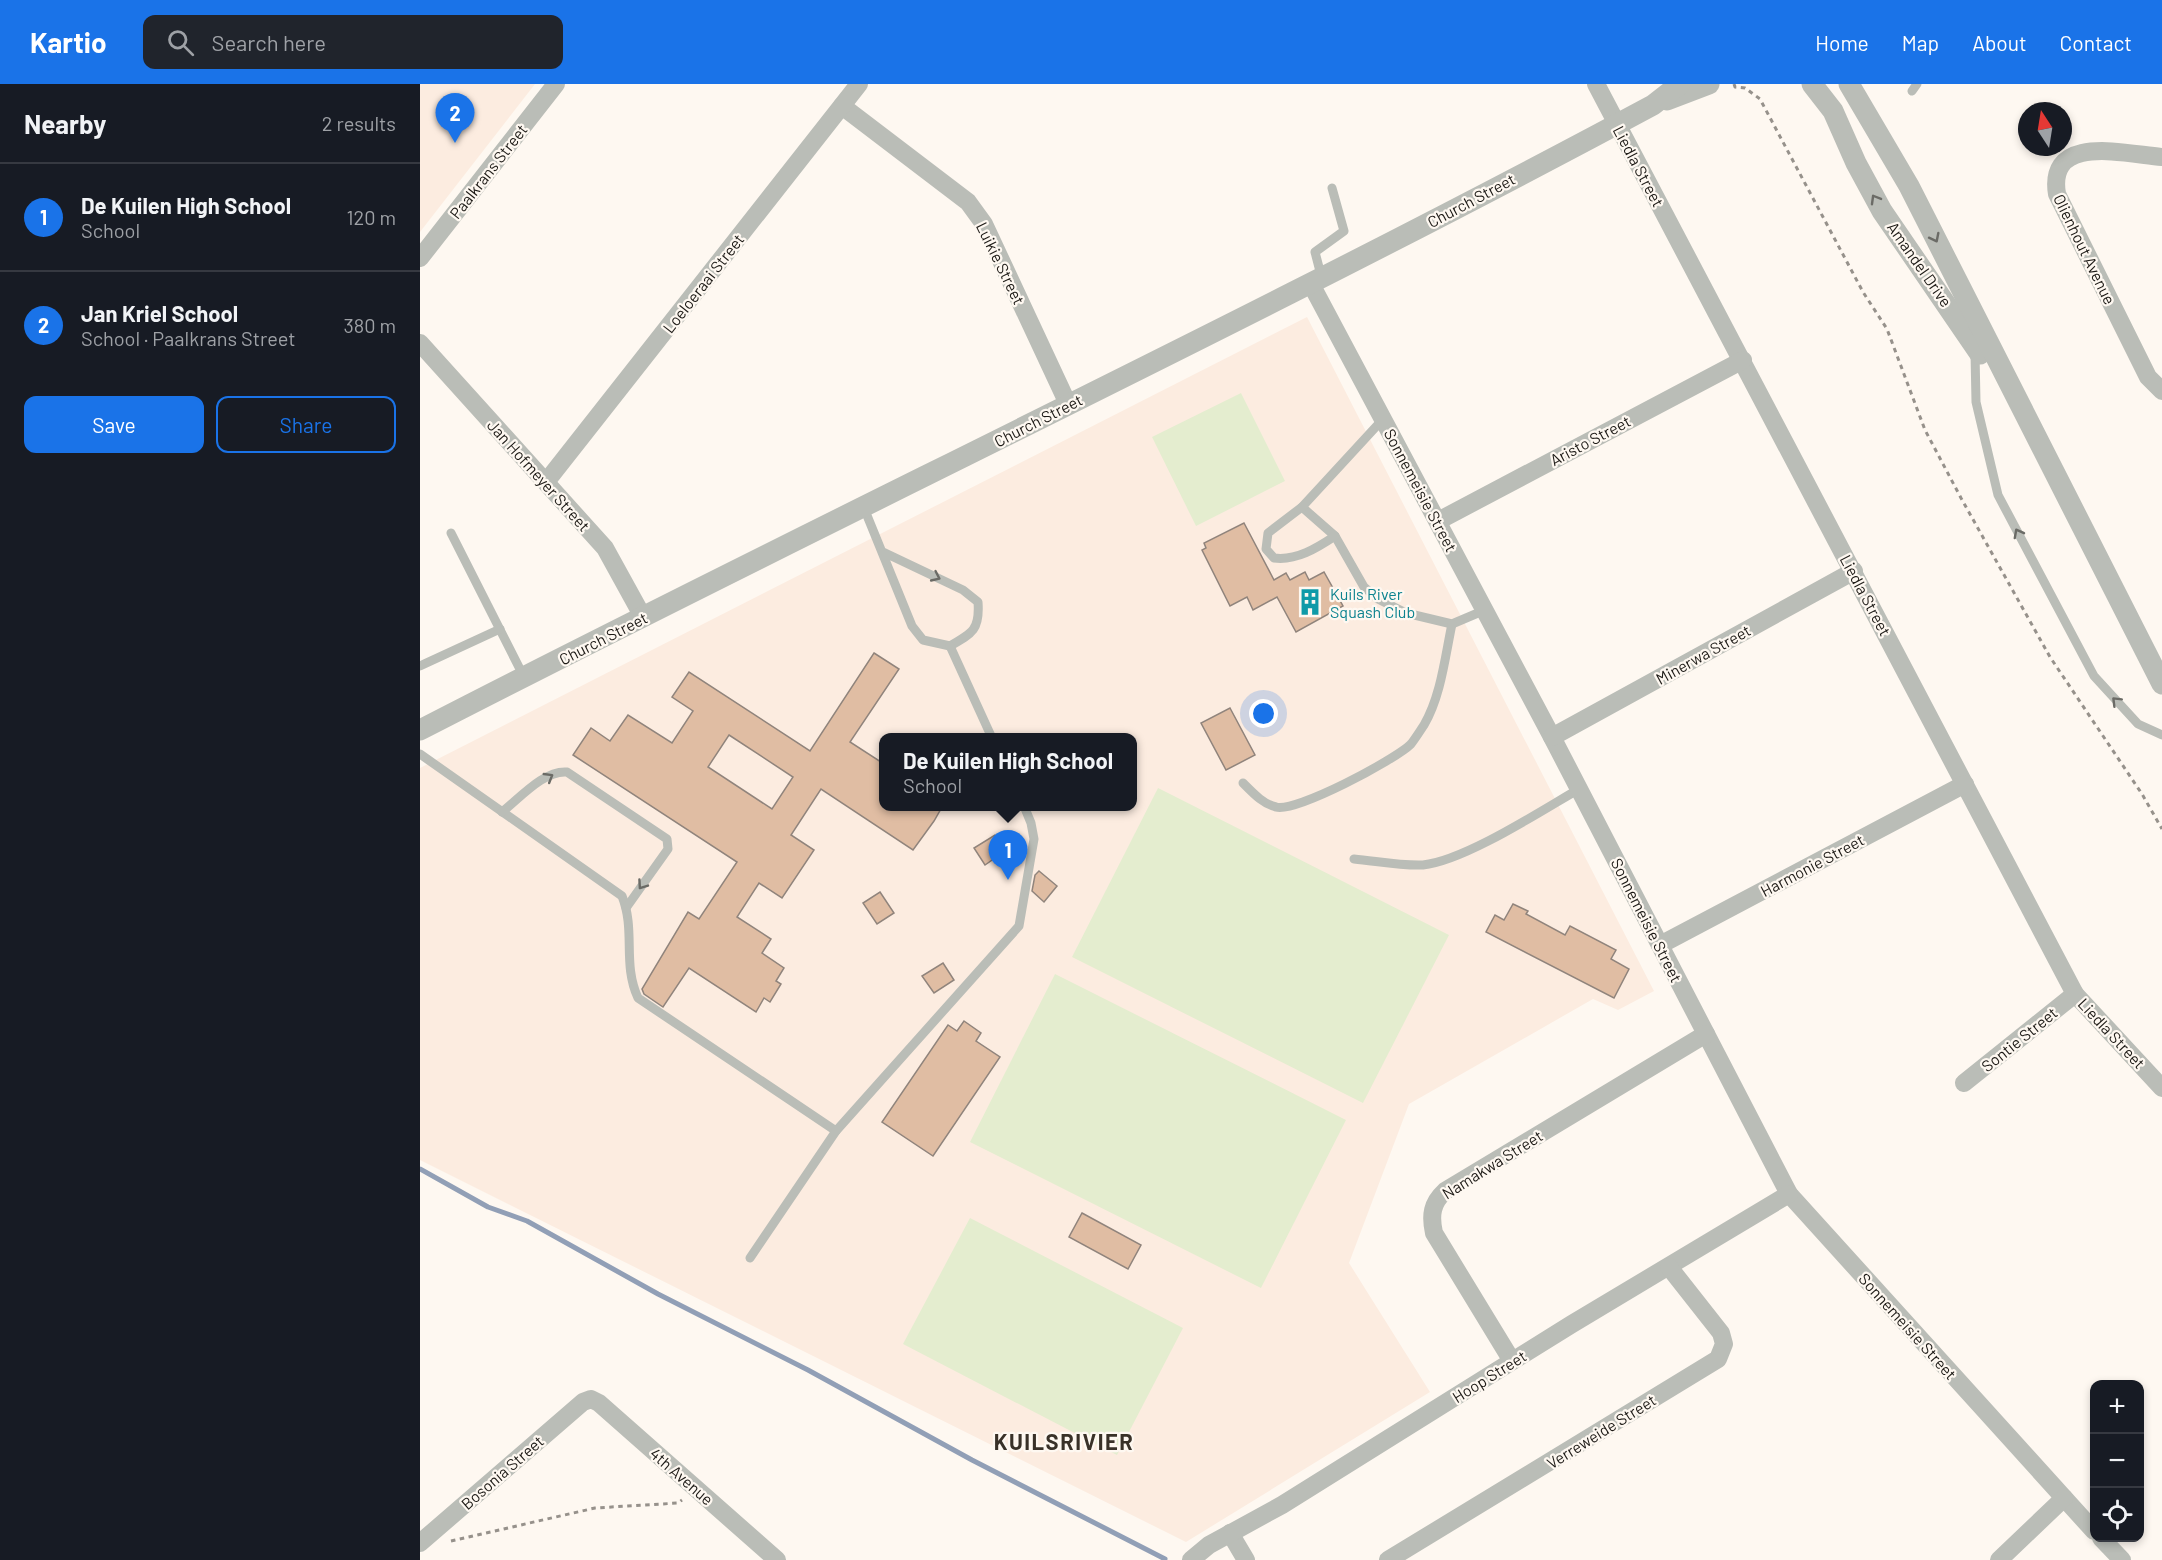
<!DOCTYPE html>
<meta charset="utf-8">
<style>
body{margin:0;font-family:Barlow,sans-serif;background:#20242c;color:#f1f3f6}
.controls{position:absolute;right:18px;bottom:18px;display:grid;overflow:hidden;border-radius:12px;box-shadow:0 3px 9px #0003}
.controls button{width:54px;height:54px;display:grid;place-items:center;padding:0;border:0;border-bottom:2px solid #363941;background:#171b24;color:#f1f3f6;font:30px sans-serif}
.compass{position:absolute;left:1598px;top:18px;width:54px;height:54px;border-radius:50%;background:#171b24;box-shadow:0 3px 9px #0003;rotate:348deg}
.you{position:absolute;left:844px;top:630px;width:21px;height:21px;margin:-15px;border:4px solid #fff;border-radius:50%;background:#1a73e8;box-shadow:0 0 0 9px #1a73e833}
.badge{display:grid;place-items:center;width:39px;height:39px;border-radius:50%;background:#1a73e8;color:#fff;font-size:20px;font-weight:700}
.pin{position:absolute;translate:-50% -50px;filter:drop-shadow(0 2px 3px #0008)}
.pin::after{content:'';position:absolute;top:32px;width:21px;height:18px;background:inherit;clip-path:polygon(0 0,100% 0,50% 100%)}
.popup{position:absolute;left:459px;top:649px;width:258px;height:78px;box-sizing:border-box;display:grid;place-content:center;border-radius:12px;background:#171b24;filter:drop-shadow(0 2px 4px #0005);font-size:20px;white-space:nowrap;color:#9ea1a6}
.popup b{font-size:22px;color:#f1f3f6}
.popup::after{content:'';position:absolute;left:50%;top:100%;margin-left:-12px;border:12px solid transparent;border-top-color:#171b24}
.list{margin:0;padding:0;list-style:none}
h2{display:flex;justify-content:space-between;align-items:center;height:78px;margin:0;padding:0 24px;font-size:26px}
h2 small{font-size:20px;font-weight:400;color:#9ea1a6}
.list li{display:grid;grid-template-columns:39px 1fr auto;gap:18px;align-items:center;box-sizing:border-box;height:108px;padding:0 24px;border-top:2px solid #363941}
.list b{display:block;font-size:22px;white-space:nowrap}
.list p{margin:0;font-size:20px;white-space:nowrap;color:#9ea1a6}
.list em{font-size:20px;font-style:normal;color:#9ea1a6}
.actions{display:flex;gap:12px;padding:18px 24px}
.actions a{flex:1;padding:14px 0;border:2px solid #1a73e8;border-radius:12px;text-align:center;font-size:21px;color:#1a73e8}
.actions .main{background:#1a73e8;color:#fff}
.icon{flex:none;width:33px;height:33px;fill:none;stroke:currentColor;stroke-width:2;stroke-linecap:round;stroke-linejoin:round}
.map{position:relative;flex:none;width:1742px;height:1476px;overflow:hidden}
header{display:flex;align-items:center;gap:36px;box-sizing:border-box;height:84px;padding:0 30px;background:#1a73e8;color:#fff}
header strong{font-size:28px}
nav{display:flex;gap:33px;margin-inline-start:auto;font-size:21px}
.search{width:420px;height:54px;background:#20242c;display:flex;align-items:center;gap:15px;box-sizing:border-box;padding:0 21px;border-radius:12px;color:#9ea1a6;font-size:22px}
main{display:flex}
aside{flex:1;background:#171b24}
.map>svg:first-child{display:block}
.education{fill:#fcece0;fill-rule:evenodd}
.green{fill:#e4edcf}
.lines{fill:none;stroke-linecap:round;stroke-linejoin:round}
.stream{stroke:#919fb6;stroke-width:5}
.building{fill:#e0bda3;stroke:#90847c;stroke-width:1.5;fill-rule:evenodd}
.path{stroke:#96918b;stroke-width:3;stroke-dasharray:4.5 4.5;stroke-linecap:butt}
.service{stroke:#babdb7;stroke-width:9}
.minor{stroke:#babdb7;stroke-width:18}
.tertiary{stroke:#babdb7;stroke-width:21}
.oneway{stroke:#6b6b66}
.labels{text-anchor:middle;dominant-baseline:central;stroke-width:4.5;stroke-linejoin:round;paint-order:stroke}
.street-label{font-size:16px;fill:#1c1915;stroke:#fef8f1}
.culture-label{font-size:16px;fill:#0d838f;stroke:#fef8f1;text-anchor:start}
.district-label{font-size:22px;font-weight:bold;letter-spacing:1.5px;fill:#393128;stroke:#fef8f1}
</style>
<header>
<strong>Kartio</strong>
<div class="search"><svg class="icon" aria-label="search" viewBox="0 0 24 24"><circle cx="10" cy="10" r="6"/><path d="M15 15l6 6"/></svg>Search here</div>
<nav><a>Home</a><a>Map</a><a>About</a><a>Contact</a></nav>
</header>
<main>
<aside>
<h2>Nearby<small>2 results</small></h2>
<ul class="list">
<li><span class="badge">1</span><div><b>De Kuilen High School</b><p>School</p></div><em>120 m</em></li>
<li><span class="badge">2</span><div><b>Jan Kriel School</b><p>School · Paalkrans Street</p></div><em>380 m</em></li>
</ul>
<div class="actions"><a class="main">Save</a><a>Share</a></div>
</aside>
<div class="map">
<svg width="1742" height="1476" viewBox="0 0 1742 1476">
<rect width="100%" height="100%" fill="#fef8f1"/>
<g class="education">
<path d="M0 0H115L0 148Z"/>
<path d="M887 233 1234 907 1198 926 1173 915 989 1020 929 1179 1010 1308 766 1458 0 1076V684ZM464 654H712V722H464Z"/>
</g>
<g class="green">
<path d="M821 309 865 397 776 442 732 353Z"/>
<path d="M738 704 1029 851 943 1019 652 873Z"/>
<path d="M635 890 926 1036 841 1204 550 1058Z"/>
<path d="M550 1134 763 1244 697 1371 483 1260Z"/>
</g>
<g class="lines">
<path class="stream" d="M0 1085 68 1123 107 1137 238 1210 388 1286 552 1376 745 1475"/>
</g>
<g class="building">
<path d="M824 439 854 496 866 489 870 496 885 488 889 496 904 488 923 522 876 548 857 513 833 526 827 513 810 522 782 466 786 464 784 459Z"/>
<path d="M454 569 479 585 430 658 464 680V723H522L514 737 493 766 401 705 371 751 394 766 362 814 339 799 317 833 351 855 342 869 364 884 356 897 361 900 350 918 344 914 336 928 269 884 243 923 224 910 222 905 268 828 279 835 317 778 153 671 171 644 190 657 208 631 252 659 273 627 252 613 269 588 390 667ZM309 651 373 693 352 725 288 683Z"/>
<path d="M810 624 835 671 806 686 781 639Z"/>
<path d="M575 751 585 767 565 781 554 764Z"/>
<path d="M619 787 637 802 624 818 612 807 615 791Z"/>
<path d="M460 808 474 829 457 840 443 819Z"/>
<path d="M1093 820 1108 827 1106 830 1145 851 1150 842 1196 866 1191 875 1209 885 1194 914 1066 848 1075 831 1084 836Z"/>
<path d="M523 879 534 896 514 909 502 892Z"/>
<path d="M544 937 561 949 556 957 580 973 513 1072 462 1038 528 941 537 947Z"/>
<path d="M662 1129 721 1161 708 1185 649 1153Z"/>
</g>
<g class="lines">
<g class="path">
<path d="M1314 0 1315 3 1325 4 1340 15 1443 208 1467 245 1505 346 1541 414 1630 573 1722 710 1742 745"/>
<path d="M31 1457 175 1424 258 1419 262 1416"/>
</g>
<g class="service">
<path d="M1492 7 1497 0"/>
<path d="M902 195 895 168 924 147 912 104"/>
<path d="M1555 269 1556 318 1578 411 1674 592 1718 640 1742 651"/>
<path d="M882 423 915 452 944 503 958 515 986 529 1032 540 1065 526"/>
<path d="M444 424 492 542 503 556 530 562C553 549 560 545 558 518L543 506 463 468"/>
<path d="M31 449 104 593"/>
<path d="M915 452C897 464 876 477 854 474L846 465 848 449 882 423 964 334"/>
<path d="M530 562 572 654"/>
<path d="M0 582 80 545"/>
<path d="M0 670 202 812C216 847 202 879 218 914L416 1047"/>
<path d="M823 699C833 709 843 720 856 723 875 729 975 676 991 660 995 655 1000 647 1004 641 1021 612 1025 573 1032 540"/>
<path d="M82 728C100 714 124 686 147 688L247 755 248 765 206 824"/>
<path d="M934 775C956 777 981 782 1003 781 1044 777 1121 727 1159 705"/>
<path d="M330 1174 416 1047 599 842 614 755 611 739 604 722"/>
</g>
<g class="minor">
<path d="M1176 0 1655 910 1742 1004"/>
<path d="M422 22 548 118 564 140 648 320"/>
<path d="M1742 73C1705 70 1627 49 1637 110L1728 293 1742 307"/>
<path d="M0 174 136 0"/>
<path d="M891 200 1132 653 1369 1110 1674 1447"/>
<path d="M0 259 185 464 223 533"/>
<path d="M126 398 439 0"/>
<path d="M1018 437 1323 276"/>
<path d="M1132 653 1434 487"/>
<path d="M1240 861 1545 700"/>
<path d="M1544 999 1655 910"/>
<path d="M1092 1277 1014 1149C1010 1131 1012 1119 1025 1107L1286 950"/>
<path d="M810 1449 826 1476"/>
<path d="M1681 1454 1702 1476"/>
<path d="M0 1459 163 1318 171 1315 179 1319 357 1476"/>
<path d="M771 1476 789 1461 862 1421 1152 1240 1369 1110"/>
<path d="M968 1476 1298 1275 1304 1260 1301 1249 1249 1183"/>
<path d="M1579 1476 1644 1414"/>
</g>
<g class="tertiary">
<path d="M1392 0 1413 27 1436 79 1462 127 1560 270"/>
<path d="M1429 0 1489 102 1742 600"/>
<path d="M1247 16 1289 0"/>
<path d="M0 646C409 435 827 239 1233 21L1260 0"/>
</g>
</g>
<defs><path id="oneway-chevron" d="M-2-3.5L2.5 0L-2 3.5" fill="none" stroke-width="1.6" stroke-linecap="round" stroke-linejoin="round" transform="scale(1.5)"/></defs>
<g class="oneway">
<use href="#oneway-chevron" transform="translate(1455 115) rotate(-120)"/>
<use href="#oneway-chevron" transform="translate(1515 154) rotate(63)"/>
<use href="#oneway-chevron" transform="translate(1598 449) rotate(-118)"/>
<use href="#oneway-chevron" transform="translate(516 493) rotate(25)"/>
<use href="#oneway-chevron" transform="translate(1696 617) rotate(-135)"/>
<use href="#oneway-chevron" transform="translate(129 693) rotate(-31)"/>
<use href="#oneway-chevron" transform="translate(222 801) rotate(125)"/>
</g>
<defs>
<symbol id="building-bare" viewBox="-9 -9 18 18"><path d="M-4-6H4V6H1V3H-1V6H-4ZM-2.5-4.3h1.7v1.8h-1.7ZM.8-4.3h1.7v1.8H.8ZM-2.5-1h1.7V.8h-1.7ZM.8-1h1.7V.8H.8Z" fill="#0f9aa8" stroke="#fef8f1" stroke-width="2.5" paint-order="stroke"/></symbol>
</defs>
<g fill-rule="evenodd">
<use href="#building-bare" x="871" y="499" width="38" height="38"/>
</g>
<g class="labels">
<g class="street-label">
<text transform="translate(1219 82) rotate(62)">Liedla Street</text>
<text transform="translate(68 87) rotate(-52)">Paalkrans Street</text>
<text transform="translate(1051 116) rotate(-28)">Church Street</text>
<text transform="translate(1665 165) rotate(64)">Olienhout Avenue</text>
<text transform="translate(581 179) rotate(64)">Luikie Street</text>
<text transform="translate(1500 180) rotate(55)">Amandel Drive</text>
<text transform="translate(283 199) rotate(-52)">Loeloeraai Street</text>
<text transform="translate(618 336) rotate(-27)">Church Street</text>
<text transform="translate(1170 356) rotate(-28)">Aristo Street</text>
<text transform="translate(119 391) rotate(48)">Jan Hofmeyer Street</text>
<text transform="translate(1001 406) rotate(62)">Sonnemeisie Street</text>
<text transform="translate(1446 511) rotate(62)">Liedla Street</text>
<text transform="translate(183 554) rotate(-27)">Church Street</text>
<text transform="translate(1283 570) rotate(-29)">Minerwa Street</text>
<text transform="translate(1392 781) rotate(-28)">Harmonie Street</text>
<text transform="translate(1227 836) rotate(63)">Sonnemeisie Street</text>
<text transform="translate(1692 949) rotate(47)">Liedla Street</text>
<text transform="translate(1599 955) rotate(-39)">Sontie Street</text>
<text transform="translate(1072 1080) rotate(-32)">Namakwa Street</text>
<text transform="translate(1488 1242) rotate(48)">Sonnemeisie Street</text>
<text transform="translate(1069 1292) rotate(-32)">Hoop Street</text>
<text transform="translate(1181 1347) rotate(-32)">Verreweide Street</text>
<text transform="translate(82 1388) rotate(-41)">Bosonia Street</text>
<text transform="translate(262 1392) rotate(41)">4th Avenue</text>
</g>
<g class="culture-label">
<text x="910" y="509">Kuils River<tspan x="910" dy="18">Squash Club</tspan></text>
</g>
<g class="district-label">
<text x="644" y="1357">KUILSRIVIER</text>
</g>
</g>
</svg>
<div class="controls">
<button>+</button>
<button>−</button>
<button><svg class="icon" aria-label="locate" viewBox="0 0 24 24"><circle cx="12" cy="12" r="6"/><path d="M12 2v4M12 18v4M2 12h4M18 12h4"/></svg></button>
</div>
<svg class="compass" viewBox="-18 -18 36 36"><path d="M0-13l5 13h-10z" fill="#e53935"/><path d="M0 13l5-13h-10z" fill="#9ea1a6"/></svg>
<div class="you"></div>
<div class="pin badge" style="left:588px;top:796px">1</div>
<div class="popup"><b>De Kuilen High School</b>School</div>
<div class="pin badge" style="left:35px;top:59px">2</div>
</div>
</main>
